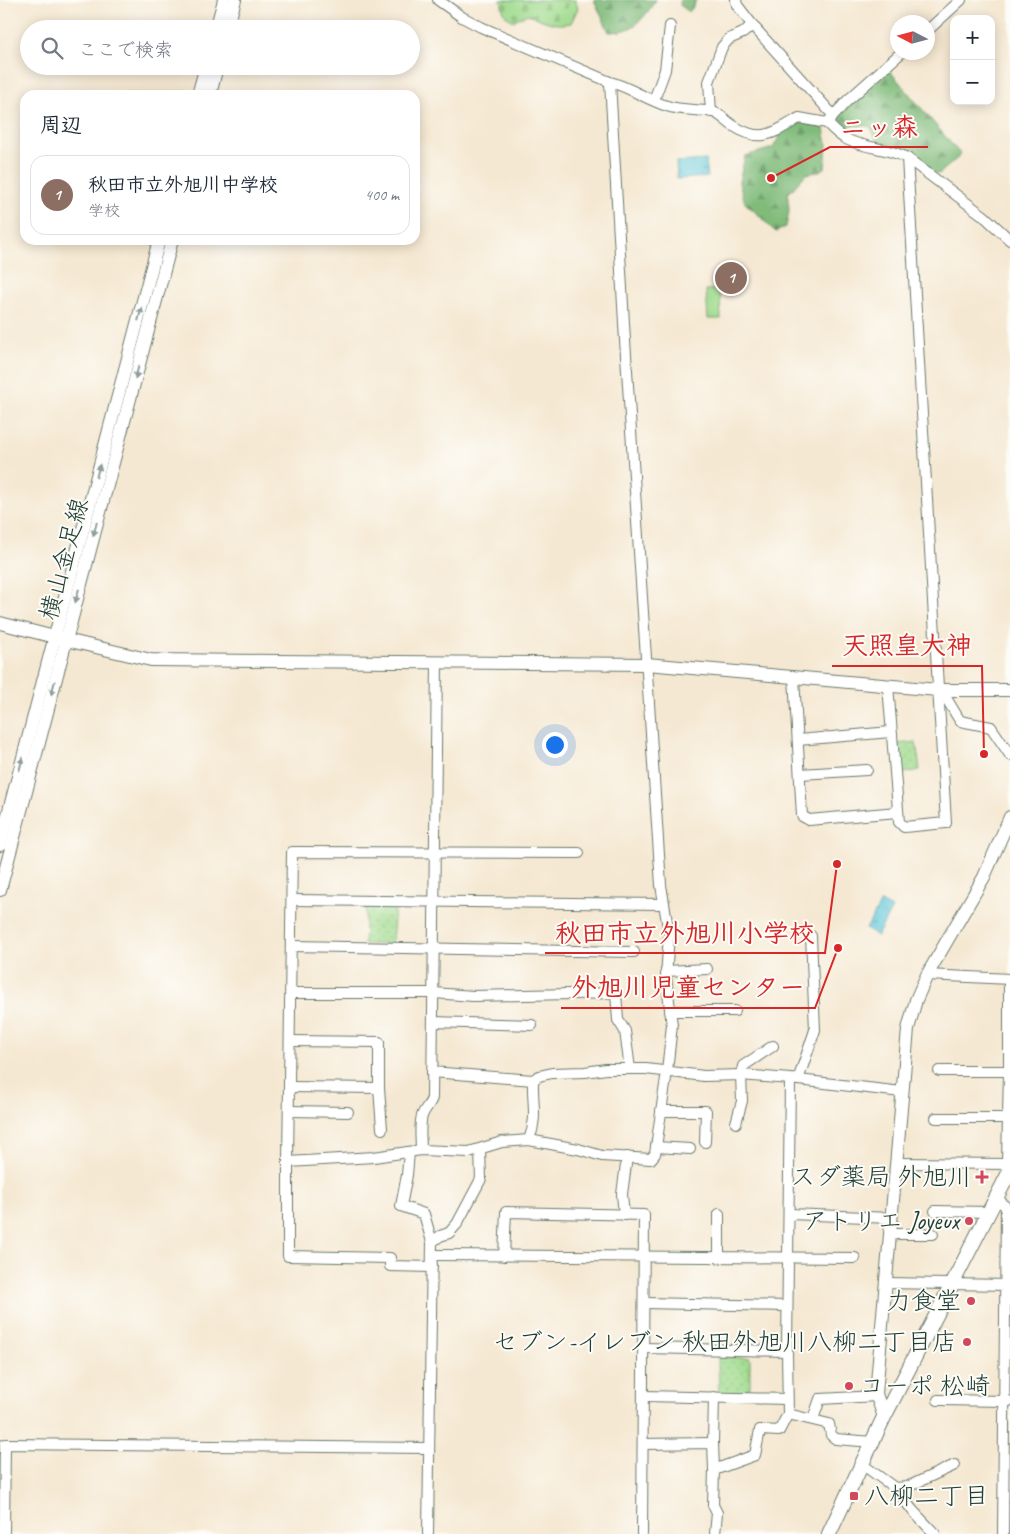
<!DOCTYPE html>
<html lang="ja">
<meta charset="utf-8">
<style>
body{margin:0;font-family:Caveat,"Klee One",sans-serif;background:#f6f6f7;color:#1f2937}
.controls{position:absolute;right:15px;top:15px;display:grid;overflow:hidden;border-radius:10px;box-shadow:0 2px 12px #0003}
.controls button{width:45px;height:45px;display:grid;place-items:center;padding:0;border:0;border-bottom:1px solid #e0e1e3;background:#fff;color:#1f2937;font:25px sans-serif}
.compass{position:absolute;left:890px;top:15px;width:45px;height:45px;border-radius:50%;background:#fff;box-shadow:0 2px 12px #0003;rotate:276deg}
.you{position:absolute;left:554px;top:744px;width:18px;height:18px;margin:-12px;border:4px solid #fff;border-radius:50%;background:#1a73e8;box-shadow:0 0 0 8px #1a73e833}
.badge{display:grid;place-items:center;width:32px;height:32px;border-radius:50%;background:#d1495b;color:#fff;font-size:16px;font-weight:700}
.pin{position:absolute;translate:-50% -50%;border:2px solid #fff;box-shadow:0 1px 5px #0006}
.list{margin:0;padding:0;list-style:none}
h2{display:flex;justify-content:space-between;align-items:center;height:65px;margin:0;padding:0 20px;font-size:21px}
h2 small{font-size:16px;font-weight:400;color:#747a83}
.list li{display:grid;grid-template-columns:32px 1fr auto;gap:15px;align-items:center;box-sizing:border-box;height:80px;margin:0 10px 10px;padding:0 10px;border:1px solid #e0e1e3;border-radius:15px}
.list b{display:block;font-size:19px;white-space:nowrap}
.list p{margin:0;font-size:16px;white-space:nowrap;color:#747a83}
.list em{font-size:16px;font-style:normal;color:#747a83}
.icon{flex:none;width:28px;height:28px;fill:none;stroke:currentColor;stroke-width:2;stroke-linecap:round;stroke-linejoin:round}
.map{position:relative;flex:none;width:1010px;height:1534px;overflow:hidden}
.search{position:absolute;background:#fff;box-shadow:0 2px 12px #0003;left:20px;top:20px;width:400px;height:55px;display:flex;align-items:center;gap:12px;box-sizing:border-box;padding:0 18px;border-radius:28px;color:#747a83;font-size:19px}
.panel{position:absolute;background:#fff;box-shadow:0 2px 12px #0003;left:20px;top:90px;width:400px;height:155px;border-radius:15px}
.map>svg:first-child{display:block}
.grass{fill:#a1db8f;stroke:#608c62}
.forest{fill:url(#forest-firs);stroke:#507c57}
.cemetery{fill:url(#cemetery-stones);stroke:#608c62}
.park{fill:url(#park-dots);stroke:#608c62}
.water{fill:url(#water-ripples);stroke:#3e8287}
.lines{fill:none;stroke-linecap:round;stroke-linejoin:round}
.minor-casing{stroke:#6a796b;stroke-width:12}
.tertiary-casing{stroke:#6a796b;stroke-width:14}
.secondary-casing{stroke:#6a796b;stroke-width:16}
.minor{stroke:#fff;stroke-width:10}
.tertiary{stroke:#fff;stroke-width:12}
.secondary{stroke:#fff;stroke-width:14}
.oneway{fill:#8f9e9a}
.poi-dot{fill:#d1495b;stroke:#fdfcf7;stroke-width:2}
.labels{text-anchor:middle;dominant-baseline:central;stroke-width:4;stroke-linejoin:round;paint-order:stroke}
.street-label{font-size:25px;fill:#1f3d34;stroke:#fdfcf7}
.poi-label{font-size:25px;fill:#1f3d34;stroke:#fdfcf7;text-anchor:end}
.leader{fill:none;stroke:#d62828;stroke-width:2}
.callout-dot{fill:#d62828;stroke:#fdfcf7;stroke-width:2}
.callout-label{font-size:26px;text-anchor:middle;font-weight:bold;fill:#d62828;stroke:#fdfcf7;stroke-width:4;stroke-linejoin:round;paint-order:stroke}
</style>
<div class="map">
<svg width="1010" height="1534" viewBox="0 0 1010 1534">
<defs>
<pattern id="forest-firs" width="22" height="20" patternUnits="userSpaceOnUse" patternTransform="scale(1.25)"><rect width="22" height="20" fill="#80bb7a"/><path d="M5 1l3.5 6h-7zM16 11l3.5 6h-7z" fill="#689965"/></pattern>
<pattern id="cemetery-stones" width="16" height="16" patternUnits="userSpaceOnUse" patternTransform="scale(1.25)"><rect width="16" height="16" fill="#a1db8f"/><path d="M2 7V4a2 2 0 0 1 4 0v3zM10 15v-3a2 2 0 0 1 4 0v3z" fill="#8abd7c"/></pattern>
<pattern id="park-dots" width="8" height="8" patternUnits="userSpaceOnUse" patternTransform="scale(1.25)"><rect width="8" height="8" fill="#a1db8f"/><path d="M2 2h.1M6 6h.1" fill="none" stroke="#8abd7c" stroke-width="1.8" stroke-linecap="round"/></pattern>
<pattern id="water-ripples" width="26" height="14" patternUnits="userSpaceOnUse" patternTransform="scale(1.25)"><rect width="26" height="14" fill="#5ec7da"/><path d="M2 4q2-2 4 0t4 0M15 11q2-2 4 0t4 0" fill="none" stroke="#4da3b2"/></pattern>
</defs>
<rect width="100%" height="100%" fill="#fdfcf7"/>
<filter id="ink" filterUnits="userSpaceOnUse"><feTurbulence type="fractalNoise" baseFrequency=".02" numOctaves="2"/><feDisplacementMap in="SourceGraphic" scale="10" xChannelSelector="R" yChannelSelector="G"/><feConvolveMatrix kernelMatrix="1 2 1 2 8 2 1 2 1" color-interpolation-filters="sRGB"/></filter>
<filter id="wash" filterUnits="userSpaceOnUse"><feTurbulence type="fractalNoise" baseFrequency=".0096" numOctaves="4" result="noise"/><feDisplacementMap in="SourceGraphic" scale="20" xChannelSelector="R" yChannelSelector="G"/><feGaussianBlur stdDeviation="1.12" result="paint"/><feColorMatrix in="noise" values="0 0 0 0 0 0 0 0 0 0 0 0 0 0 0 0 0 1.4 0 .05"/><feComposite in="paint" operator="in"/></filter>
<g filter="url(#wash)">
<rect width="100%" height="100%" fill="#f5e8d2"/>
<path class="grass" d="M720 289 721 319H708L706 290Z"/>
<g class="forest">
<path d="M594 0H656C642 20 635 32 609 32Z"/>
<path d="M680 0H696L694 6 689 12 680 5Z"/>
<path d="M889 70 961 155 939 174 935 173 901 150 876 140 871 128 868 126 839 125 836 121 838 115Z"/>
<path d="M799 122 824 128 827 144 825 168 817 172 806 174 788 194 789 212 786 227 776 232 768 225 762 218 745 203 739 182 745 156 773 148 782 131Z"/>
</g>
<path class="cemetery" d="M501 0H575L578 8 571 23C554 27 543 20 528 14L518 18 514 21C503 16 503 11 501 0Z"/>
<g class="park">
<path d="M916 742 920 770 899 774 897 744Z"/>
<path d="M395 904 392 944H364L366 905Z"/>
<path d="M718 1357 750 1358V1387L743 1395 719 1393Z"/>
</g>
<g class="water">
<path d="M706 160 708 177 677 179 676 162Z"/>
<path d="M881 902 892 908 877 936 866 929Z"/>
</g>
</g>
<g filter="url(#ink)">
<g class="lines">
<defs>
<g id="minor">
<path d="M438 0 462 17 481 27 610 82C630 87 647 100 667 106 682 111 698 109 713 112 720 114 726 121 732 125 761 144 772 134 799 118L827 123 847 101 902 52"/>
<path d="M736 0 737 5 754 27 833 115"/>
<path d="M928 30 961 0"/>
<path d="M654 100 665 70 670 26"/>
<path d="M711 112 709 82 722 47 729 39 743 33 752 25"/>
<path d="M827 123C833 129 838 135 846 139 865 149 888 147 907 158L984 216 1010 240"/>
<path d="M794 677 802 816 809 820 897 812"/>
<path d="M888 685 899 822 904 827 946 823 907 158"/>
<path d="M944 690 945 696 960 721 991 727 1010 755"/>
<path d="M798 740 891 732"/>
<path d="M800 774 867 770"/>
<path d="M292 900 664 904"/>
<path d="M291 946 634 952"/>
<path d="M666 971 707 969"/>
<path d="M927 975 1010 979"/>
<path d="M291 993H434L473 996 616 993 618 1020 625 1031 630 1069"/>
<path d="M670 1011H735"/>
<path d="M433 1022 532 1025"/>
<path d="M939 1071H1010"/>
<path d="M432 1072 533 1080 539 1076 552 1073 585 1072 606 1069H646L704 1076 741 1075 790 1079 902 1092"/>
<path d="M798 1080 815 1030 811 936"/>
<path d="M289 1087 379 1088V1042L290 1041"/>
<path d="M379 1088 382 1129"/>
<path d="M289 1111 348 1112"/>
<path d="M661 1111H706L705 1142"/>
<path d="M936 1118H1010"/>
<path d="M736 1123 742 1101 741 1075 743 1066 773 1046"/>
<path d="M529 1140C538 1117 532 1103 533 1080"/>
<path d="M656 1147 690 1149"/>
<path d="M421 1150C421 1139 419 1126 422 1116 424 1109 430 1105 432 1098L437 662"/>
<path d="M409 1152 407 1175 401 1206 424 1214 432 1242"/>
<path d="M288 1162 374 1157 421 1150 469 1152 502 1142 529 1140 578 1149 602 1156 651 1159 655 1154 667 1071 672 1025 666 977 669 934 661 885 625 340 610 82"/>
<path d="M897 1163 1010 1164"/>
<path d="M1007 1163 1009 1071V979"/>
<path d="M996 1197 1006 1207 1003 1534"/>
<path d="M935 1211 989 1212"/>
<path d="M789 1214 892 1218"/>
<path d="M624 1215 622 1194 627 1157"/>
<path d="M890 1234H933"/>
<path d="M432 1255 855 1258"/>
<path d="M504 1256 506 1212 644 1215 642 1534"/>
<path d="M719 1258V1214"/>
<path d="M432 1267 390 1266V1258L288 1256V1162L292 852 579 853"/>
<path d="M885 1283 1010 1285"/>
<path d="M645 1303 787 1306"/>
<path d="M644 1348 787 1351"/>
<path d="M644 1396 787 1399"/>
<path d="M938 1400 1009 1401"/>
<path d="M788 1414 829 1424 831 1435 836 1439 873 1442"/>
<path d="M813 1419 820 1399 877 1396"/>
<path d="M713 1443 714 1397"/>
<path d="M643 1444 713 1443 714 1470"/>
<path d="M863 1465 895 1488 913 1511 935 1534"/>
<path d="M895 1488 907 1487 955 1465"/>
<path d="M4 1534 5 1444 429 1448"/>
<path d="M428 1534 432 1242 440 1236 449 1233 457 1224 481 1179 480 1150"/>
<path d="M715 1534 717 1513 713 1505 714 1470 755 1455 760 1430 779 1431 788 1414 787 1351 790 1079"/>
</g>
<g id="tertiary">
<path d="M216 29 224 0"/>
<path d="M227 29 235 0"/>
<path d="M198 95 206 66"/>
<path d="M210 95 217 66"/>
<path d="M0 623 66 640 151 660 647 664 938 690H1010"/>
<path d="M0 845 159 240"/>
<path d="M0 890 172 240"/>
<path d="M884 1417 876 1394 908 1029 916 1000 927 975 984 877 1010 817"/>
</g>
<path id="secondary" d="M829 1534 884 1417 1010 1171"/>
</defs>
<use href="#minor" class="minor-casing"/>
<use href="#tertiary" class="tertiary-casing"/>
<use href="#secondary" class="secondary-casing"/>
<use href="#minor" class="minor"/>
<use href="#tertiary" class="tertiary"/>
<use href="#secondary" class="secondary"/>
</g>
<defs><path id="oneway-solid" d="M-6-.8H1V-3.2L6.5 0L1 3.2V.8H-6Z" transform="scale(1.25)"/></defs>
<g class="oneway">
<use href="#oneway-solid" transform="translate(140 314) rotate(-75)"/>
<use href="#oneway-solid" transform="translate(137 372) rotate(105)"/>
<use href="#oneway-solid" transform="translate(98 471) rotate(-75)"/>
<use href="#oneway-solid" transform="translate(95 529) rotate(105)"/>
<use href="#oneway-solid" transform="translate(77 596) rotate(105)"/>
<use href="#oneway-solid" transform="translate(53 688) rotate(105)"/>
<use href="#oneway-solid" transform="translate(21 764) rotate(-75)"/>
</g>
</g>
<g class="poi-dot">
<path d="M979.5 1169.5h5v5h5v5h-5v5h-5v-5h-5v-5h5z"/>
<circle cx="969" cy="1221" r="5"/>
<circle cx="971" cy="1301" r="5"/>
<circle cx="967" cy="1342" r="5"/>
<circle cx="849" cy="1386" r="5"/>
<rect x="849" y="1491" width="10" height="10" rx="2.5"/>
</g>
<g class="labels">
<g class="street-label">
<text transform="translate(64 559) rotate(-75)">横山金足線</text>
</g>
<g class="poi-label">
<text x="972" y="1177">スダ薬局 外旭川</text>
<text x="959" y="1221">アトリエ Joyeux</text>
<text x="961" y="1301">力食堂</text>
<text x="957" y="1342">セブン-イレブン 秋田外旭川八柳二丁目店</text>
<text x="859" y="1386" text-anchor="start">コーポ 松崎</text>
<text x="864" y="1496" text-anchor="start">八柳二丁目</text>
</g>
</g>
<path class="leader" d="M771 178L830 147H928M984 754L982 666H832M837 864L825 953H545M838 948L815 1008H561"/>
<g class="callout-dot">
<circle cx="771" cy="178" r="5"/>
<circle cx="984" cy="754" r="5"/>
<circle cx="837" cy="864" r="5"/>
<circle cx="838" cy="948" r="5"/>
</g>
<g class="callout-label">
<text x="879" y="136">ニッ森</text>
<text x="907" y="654">天照皇大神</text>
<text x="685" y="942">秋田市立外旭川小学校</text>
<text x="688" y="996">外旭川児童センター</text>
</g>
</svg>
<div class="controls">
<button>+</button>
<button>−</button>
</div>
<svg class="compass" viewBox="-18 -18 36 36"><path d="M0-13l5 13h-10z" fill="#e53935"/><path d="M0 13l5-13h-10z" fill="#747a83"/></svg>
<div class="you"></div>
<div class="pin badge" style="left:731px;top:278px;background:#8d6e63">1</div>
<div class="search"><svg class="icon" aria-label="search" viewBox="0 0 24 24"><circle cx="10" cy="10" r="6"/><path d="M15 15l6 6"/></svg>ここで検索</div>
<section class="panel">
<h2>周辺<small></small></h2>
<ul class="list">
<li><span class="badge" style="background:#8d6e63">1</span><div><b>秋田市立外旭川中学校</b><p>学校</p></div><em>400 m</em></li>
</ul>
</section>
</div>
